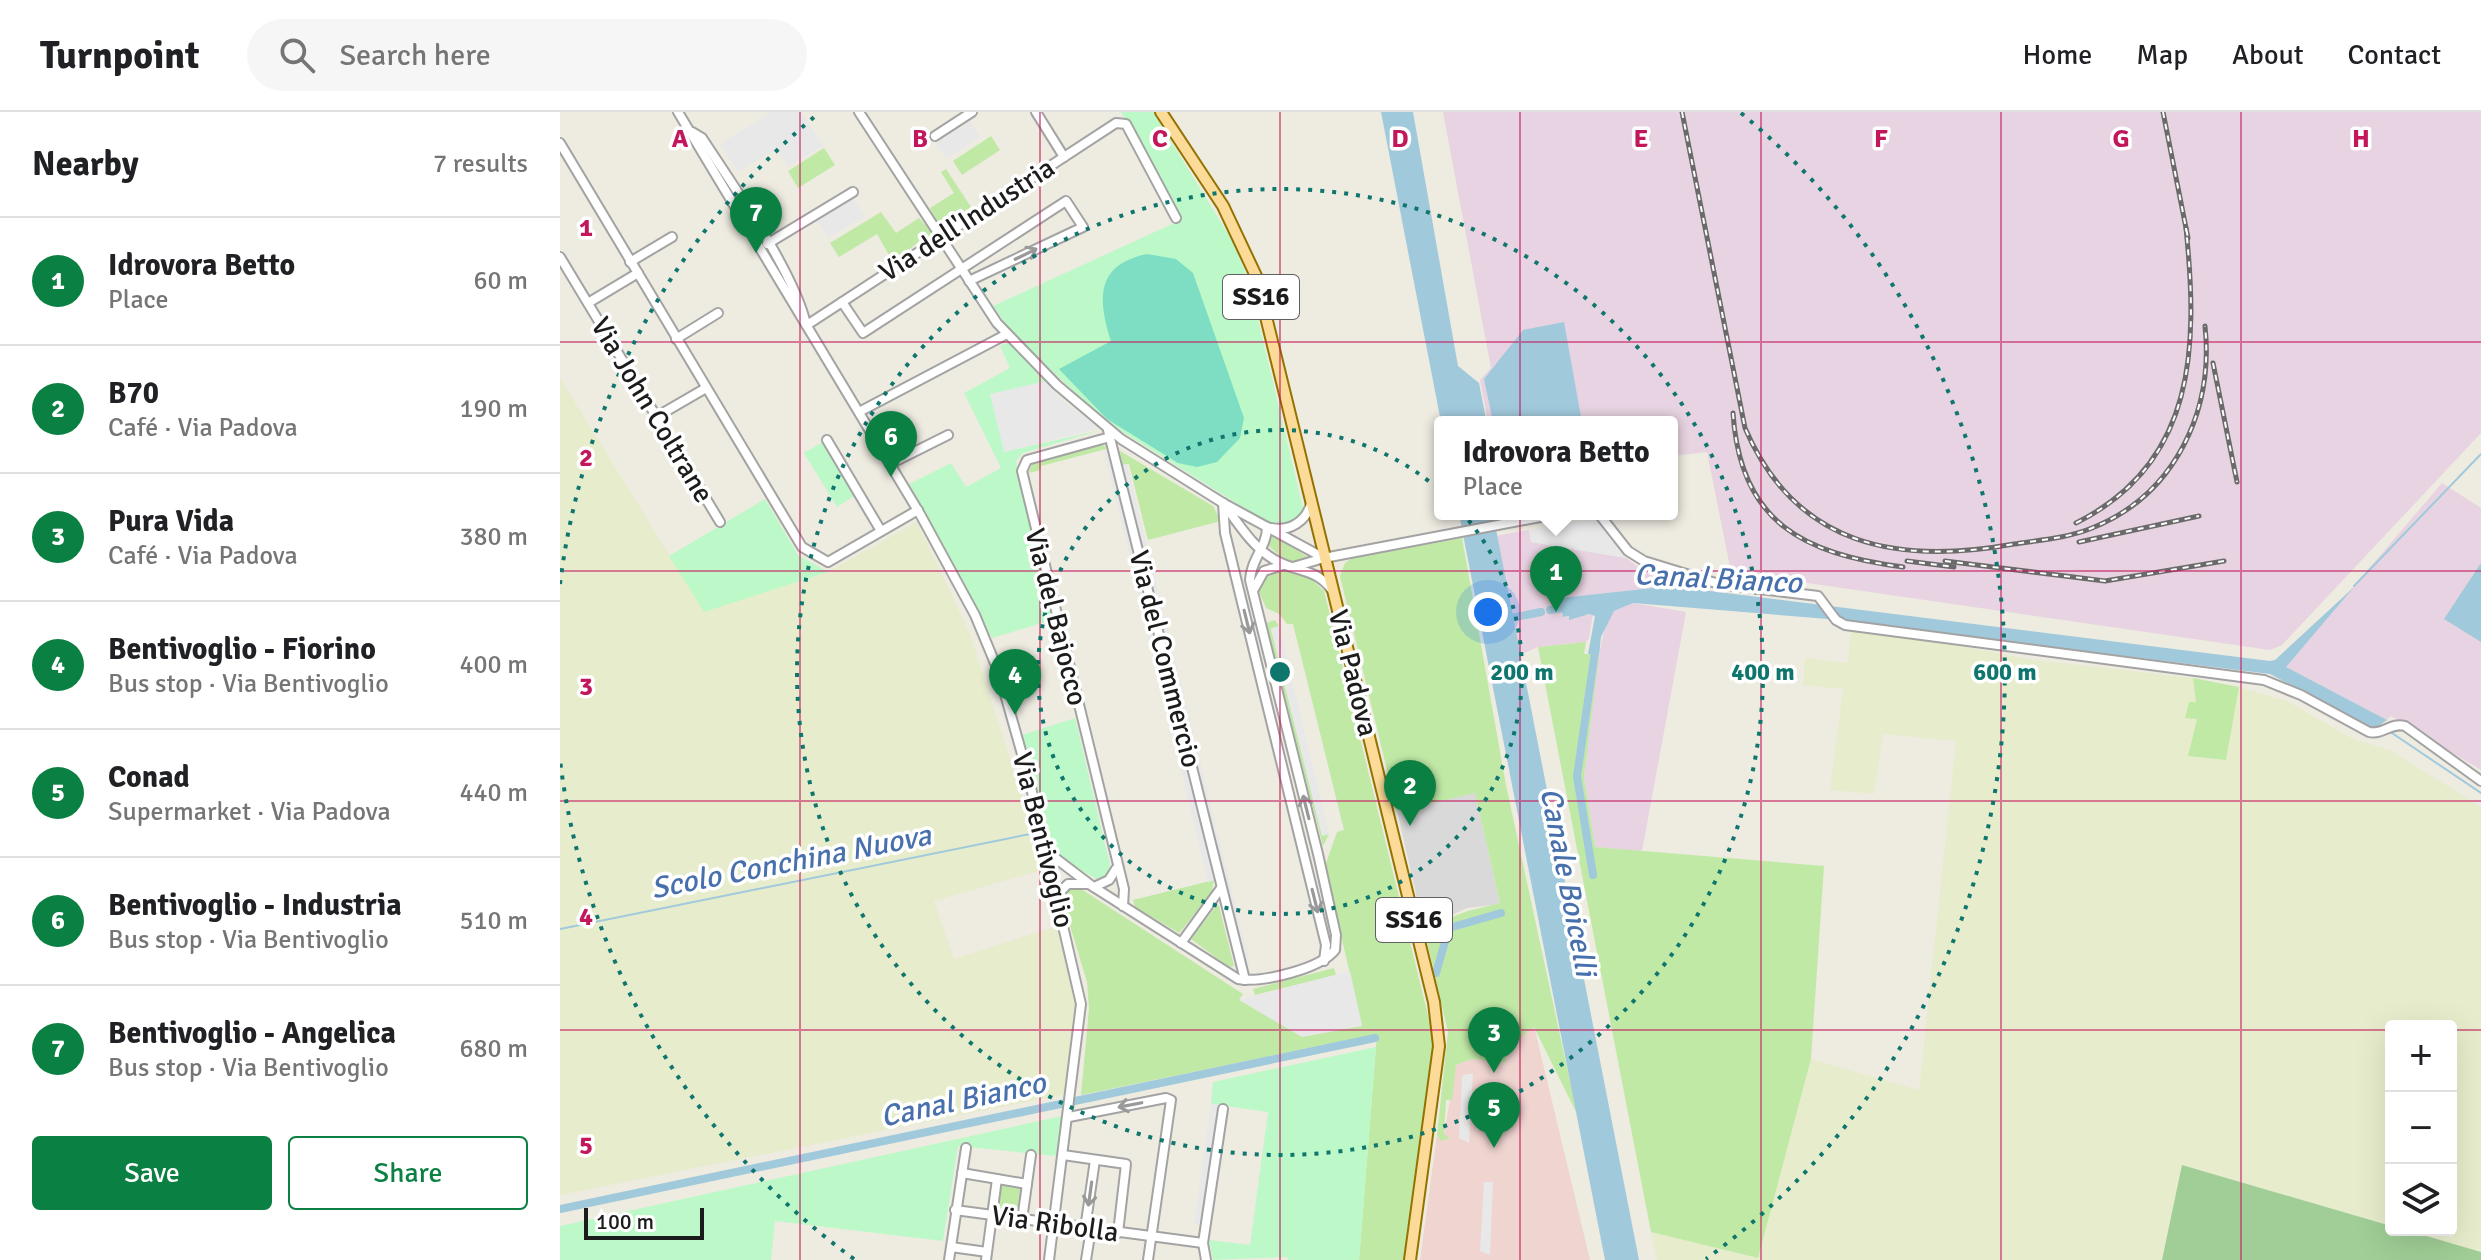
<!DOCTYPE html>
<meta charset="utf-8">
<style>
body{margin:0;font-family:Signika,sans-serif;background:#f6f6f6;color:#202124}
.controls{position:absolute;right:24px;bottom:24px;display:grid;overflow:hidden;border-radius:8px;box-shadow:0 8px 32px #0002}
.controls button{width:72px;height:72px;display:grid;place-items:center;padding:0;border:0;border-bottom:2px solid #e0e0e0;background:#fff;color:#202124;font:40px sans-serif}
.scale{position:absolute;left:24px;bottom:20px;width:120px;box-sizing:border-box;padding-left:8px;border:4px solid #1c1c1c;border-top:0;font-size:22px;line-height:28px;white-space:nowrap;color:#1c1c1c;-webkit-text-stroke:6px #fff;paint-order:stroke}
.you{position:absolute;left:928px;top:500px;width:28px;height:28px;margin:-20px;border:6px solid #fff;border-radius:50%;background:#1a73e8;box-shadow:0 0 0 12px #1a73e833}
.badge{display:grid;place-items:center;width:52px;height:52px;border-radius:50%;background:#0b8043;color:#fff;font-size:26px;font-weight:700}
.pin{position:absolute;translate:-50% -66px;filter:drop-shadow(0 2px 4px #0008)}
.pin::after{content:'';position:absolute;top:42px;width:28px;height:24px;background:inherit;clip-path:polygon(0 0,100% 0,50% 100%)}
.popup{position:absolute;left:874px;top:304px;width:244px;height:104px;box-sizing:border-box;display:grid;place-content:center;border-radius:8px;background:#fff;filter:drop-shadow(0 2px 6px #0005);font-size:26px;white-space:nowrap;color:#757577}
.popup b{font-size:30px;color:#202124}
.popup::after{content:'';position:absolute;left:50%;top:100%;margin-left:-16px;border:16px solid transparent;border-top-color:#fff}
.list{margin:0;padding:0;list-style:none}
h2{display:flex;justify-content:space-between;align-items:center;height:104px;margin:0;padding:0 32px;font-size:34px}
h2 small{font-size:26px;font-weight:400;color:#757577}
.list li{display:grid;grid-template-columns:52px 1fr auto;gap:24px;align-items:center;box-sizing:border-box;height:128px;padding:0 32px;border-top:2px solid #e0e0e0}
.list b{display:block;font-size:30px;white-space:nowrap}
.list p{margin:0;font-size:26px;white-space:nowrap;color:#757577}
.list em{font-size:26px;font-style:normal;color:#757577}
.actions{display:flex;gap:16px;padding:24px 32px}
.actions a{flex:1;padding:18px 0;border:2px solid #0b8043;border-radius:8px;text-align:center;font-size:28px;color:#0b8043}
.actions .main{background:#0b8043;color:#fff}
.icon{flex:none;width:44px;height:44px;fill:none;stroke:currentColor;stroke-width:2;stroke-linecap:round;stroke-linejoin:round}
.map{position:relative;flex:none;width:1921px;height:1148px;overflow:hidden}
header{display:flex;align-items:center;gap:48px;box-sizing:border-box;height:112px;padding:0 40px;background:#fff;border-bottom:2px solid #e0e0e0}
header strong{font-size:38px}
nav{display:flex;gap:44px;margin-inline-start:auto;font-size:28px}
.search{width:560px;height:72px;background:#f6f6f6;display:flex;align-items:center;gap:20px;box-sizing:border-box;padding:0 28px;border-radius:44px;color:#757577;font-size:30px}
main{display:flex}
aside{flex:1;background:#fff}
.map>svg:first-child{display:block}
.residential{fill:#dad9d9}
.commercial{fill:#efd4d0}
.industrial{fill:#e7d3e1}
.farmland{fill:#e7edcc}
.grass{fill:#c0e9a6}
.forest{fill:#a0ce96}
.park{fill:#bdf9c8}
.pitch{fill:#7edec3}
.parking{fill:#e8e8e8}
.water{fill:#a1c9dc}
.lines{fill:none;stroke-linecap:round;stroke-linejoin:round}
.stream{stroke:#a1c9dc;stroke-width:2}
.canal{stroke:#a1c9dc;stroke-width:8}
.minor-casing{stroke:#a3a3a3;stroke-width:12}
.major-casing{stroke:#947200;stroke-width:14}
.minor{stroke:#fff;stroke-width:8}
.major{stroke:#fcdb98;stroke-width:10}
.rail-casing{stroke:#6a6a6a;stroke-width:5}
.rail{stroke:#fff;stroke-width:2;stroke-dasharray:6;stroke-linecap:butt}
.oneway{stroke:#999}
.grid{fill:none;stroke:#c2185b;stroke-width:2;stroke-opacity:0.55}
.ring{fill:none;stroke:#0f766e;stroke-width:4;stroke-dasharray:4 8}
.labels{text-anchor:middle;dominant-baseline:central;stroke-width:7;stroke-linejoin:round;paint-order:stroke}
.shield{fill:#fff;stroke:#606060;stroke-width:2}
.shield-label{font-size:26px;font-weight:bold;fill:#1c1c1c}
.street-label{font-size:28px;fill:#1c1c1c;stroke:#fff}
.water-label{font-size:30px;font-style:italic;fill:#4870ac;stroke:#fff}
.grid-label{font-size:26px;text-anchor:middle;font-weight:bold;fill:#c2185b;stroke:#fff;stroke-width:7;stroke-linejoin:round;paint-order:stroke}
.centre{fill:#0f766e;stroke:#fff;stroke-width:4}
.ring-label{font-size:24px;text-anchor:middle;font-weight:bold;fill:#0f766e;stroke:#fff;stroke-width:7;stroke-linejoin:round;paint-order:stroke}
</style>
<header>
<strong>Turnpoint</strong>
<div class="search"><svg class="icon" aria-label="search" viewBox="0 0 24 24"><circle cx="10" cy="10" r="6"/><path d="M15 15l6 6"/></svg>Search here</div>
<nav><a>Home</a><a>Map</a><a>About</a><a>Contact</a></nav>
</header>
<main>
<aside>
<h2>Nearby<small>7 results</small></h2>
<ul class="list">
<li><span class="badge">1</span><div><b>Idrovora Betto</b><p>Place</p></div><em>60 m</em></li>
<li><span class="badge">2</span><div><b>B70</b><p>Café · Via Padova</p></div><em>190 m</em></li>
<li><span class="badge">3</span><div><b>Pura Vida</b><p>Café · Via Padova</p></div><em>380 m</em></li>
<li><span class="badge">4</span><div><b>Bentivoglio - Fiorino</b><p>Bus stop · Via Bentivoglio</p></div><em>400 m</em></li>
<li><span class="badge">5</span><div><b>Conad</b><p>Supermarket · Via Padova</p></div><em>440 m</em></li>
<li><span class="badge">6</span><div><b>Bentivoglio - Industria</b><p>Bus stop · Via Bentivoglio</p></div><em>510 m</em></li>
<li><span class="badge">7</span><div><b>Bentivoglio - Angelica</b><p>Bus stop · Via Bentivoglio</p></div><em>680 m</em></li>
</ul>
<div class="actions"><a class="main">Save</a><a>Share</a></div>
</aside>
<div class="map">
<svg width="1921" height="1148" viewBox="0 0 1921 1148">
<rect width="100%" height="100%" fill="#eeebe1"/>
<path class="residential" d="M915 680 940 792 907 796 887 805 866 825 837 699Z"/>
<path class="commercial" d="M974 914 1030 1148H860L877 1023 878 1026 884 1023 896 953 912 947 945 949 946 935Z"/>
<g class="industrial">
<path d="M883 0H1921V321L1722 533 1710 538 1171 460 1147 340 1112 344V310H928L920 268 931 256Z"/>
<path d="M1882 371 1921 396V658L1831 604 1827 608 1725 555Z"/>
<path d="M969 418 971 430 1066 446 1078 455 1114 467 1111 474 1001 486 1004 505 1033 502 1029 526 1026 530 978 535 960 543 936 424Z"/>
<path d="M1073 491 1126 500 1082 739 1035 735 1024 665 1036 556 1046 511 1054 499Z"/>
</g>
<g class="farmland">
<path d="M0 266 144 499 264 462 357 410 410 522 485 757 374 789 394 847 500 813 517 898 507 982 0 1083Z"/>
<path d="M1291 514 1474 548 1633 566 1636 590 1626 606H1637L1628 644 1666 648 1679 575 1727 589 1793 627 1830 638 1921 695V1140L1846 1118H1891V914H1831V1114L1623 1053 1602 1148H1097L1091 1120 1198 1146 1251 947 1359 978 1396 629 1323 622 1314 682 1270 678 1283 577 1243 573 1245 546 1288 551Z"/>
</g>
<g class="grass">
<path d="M431 24 440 38 402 63 393 49Z"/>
<path d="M264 36 275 53 238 76 228 59Z"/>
<path d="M386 57 411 95 385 112 388 116 382 120 370 96 394 81 381 60Z"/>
<path d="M321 100 336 121 359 106 376 124 369 129 366 124 333 150 317 122 279 145 270 131Z"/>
<path d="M542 333 550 336 481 354V358L468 361 473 351Z"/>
<path d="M560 339 653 394 661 409 588 428 569 352 562 353Z"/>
<path d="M710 421 749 446 736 452 724 448 709 434Z"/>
<path d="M902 426 946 673 1017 1002 974 915 946 936V950L912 947 896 953 892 988H886L884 1022 890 1026 881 1029 877 1023 888 920 866 825C893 799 906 800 940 791L915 681 837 699 780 464 785 451 792 446Z"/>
<path d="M718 458 747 463 764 479 876 936 846 1148H799L817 922 521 983 529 897 527 870 502 787 503 782 513 776 521 777 683 882 679 888 802 914 765 754 777 720 784 718 733 512H727L719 502 706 496 698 477 705 463Z"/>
<path d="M686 466 751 733 684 467Z"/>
<path d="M715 508 719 514 711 517 762 723 769 722 763 734 707 518 706 511Z"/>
<path d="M1026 530 1024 542 1039 543 1024 665 1035 735 1264 754 1251 947 1198 1146 1091 1120 978 535Z"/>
<path d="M1633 566 1679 575 1666 648 1628 644 1637 607 1625 606 1629 590H1636Z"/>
<path d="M654 768 651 782 619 821 575 795 573 788Z"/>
<path d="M657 793 659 794 674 854 669 855 631 827Z"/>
<path d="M774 856 776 863 695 883 693 877Z"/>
<path d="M440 1070 464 1074 460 1103 436 1099Z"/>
</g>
<path class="forest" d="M1622 1053 1831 1114V1118H1846L1921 1140V1148H1602Z"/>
<g class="park">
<path d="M561 0H593L673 130 689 170 744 400C735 412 725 415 710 412L545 309 454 223 433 194 621 108Z"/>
<path d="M449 230 487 269 444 340 541 318 463 341 456 349 492 508 432 526 349 372 391 351 406 375 441 356 404 281 450 256 440 234Z"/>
<path d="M263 330 294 384 277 395 244 341Z"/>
<path d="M205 387 238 443 268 460 144 500 109 444Z"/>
<path d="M515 606 550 753 548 763 540 769 493 742 462 623Z"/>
<path d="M816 935 799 1148H728L727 1145 653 1148 649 1128 690 1133 708 1000 651 992 653 970Z"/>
<path d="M502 1004 496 1044 398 1034 383 1129 215 1109 211 1148H0V1114Z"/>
</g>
<path class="pitch" d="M587 142 616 147 633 161 684 306 680 326 657 350 637 355 618 351 547 307 499 257 551 229C538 187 535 153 587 142Z"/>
<g class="parking">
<path d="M212 0H242L263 34 228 55 216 37 178 60 160 32Z"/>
<path d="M410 9 420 25 386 47 376 31Z"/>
<path d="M293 86 304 104 268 126 257 108Z"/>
<path d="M487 269 499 286 539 316 444 340 430 282Z"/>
<path d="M550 336 555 355 567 352 690 853 685 854 662 766 648 770 544 338Z"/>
<path d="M1035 406 1066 446 971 430 969 418Z"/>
<path d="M719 514 769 722 762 724 711 517Z"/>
<path d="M790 859 802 914 742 925 679 888Z"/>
<path d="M907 962H913L909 1031 899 1026 902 964Z"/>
<path d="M651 992 659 993 641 1112H634Z"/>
<path d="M924 1070H933L930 1143 920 1139Z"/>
</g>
<g class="water">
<path d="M821 0H853L898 254 919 271 926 307 923 310H881Z"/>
<path d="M1004 210 1021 305 998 310H933L924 267 963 218Z"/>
<path d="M899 402H933L1079 1148H1045Z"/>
<path d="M1921 451V530L1884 507Z"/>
<path d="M1111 474 1710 549 1715 548 1794 475 1726 555 1827 608 1814 617 1710 562 1268 507 1073 491 1054 499 1041 525 1039 543 1028 542 1035 504 1029 502 1009 508V504L1003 505 1000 486Z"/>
</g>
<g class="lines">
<g class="stream">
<path d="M1794 474 1921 342"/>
<path d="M1829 619 1921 681"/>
<path d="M0 817 470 722"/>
</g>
<g class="canal">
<path d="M990 498 1010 495"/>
<path d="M946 507 981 500"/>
<path d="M1033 763 1017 664 1036 533"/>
<path d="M876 861 889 816 941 801"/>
<path d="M0 1097 815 926"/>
</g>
<defs>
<g id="minor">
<path d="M118 0 360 402 415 503 439 561 469 667 521 892 489 1148"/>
<path d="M299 0 437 211 497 273 561 327 663 391 764 446"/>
<path d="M476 0 504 45"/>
<path d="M132 20 142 26C174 75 233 158 246 212"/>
<path d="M375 24 412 0"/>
<path d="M0 31 242 435 268 450 358 398"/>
<path d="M207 132 293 80"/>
<path d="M0 145 160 410"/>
<path d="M70 150 112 125"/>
<path d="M282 190 303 221 506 89 523 115 409 169"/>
<path d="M28 191 78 161"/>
<path d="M247 213 556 11 566 12 616 106"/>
<path d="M116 227 158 201"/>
<path d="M299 300 447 222"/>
<path d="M96 305 146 276"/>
<path d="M548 318 685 868"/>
<path d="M550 325 467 348 462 359 564 777 563 794"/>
<path d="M267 328 321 419"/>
<path d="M330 352 388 323"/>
<path d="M663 391 665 421 766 833 764 849"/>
<path d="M663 391C678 411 693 436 715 448 735 460 756 456 771 477"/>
<path d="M1039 402 1068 439 1084 449 1159 472 1258 484 1276 508 1285 513 1704 568 1741 583 1809 620C1823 623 1831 610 1845 614L1921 669"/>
<path d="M711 416C730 420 746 409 751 392"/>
<path d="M733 455 764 446 996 402"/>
<path d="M694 477 704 459 723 453"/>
<path d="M486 739 532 774 678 867C702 871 760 857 775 838L776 823 758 742 690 468C691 447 707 435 707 415"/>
<path d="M534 775 549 768 556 757"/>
<path d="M496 784 508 772H526"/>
<path d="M621 831 661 776"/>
<path d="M509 1005 606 986 611 988 588 1148"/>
<path d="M503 1043 566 1052 558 1121"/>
<path d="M402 1061 467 1072"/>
<path d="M395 1098 643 1131"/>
<path d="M462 1108 471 1043"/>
<path d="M525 1117 535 1048"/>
<path d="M391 1135 427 1140"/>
<path d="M389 1148 406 1036"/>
<path d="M426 1148 437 1067"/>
<path d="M526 1148 531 1117"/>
<path d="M646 1148 643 1131 663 997"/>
</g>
<path id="major" d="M601 0 663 94 696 164 874 890 879 934 850 1148"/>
</defs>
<use href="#minor" class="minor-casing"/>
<use href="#major" class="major-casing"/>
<use href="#minor" class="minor"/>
<use href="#major" class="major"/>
<defs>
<g id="rail">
<path d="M1122 0 1185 316C1236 435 1338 453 1454 432 1480 428 1508 426 1532 416 1615 383 1654 299 1645 214"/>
<path d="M1603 0 1628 126"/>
<path d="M1653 251 1677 370"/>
<path d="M1173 301C1180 411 1244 442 1343 455"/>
<path d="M1516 411C1637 351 1638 234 1626 116"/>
<path d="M1519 430 1639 404"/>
<path d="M1347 449 1394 455"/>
<path d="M1385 449 1545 469 1664 449"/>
</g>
</defs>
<use href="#rail" class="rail-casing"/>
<use href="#rail" class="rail"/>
</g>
<defs><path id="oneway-shaft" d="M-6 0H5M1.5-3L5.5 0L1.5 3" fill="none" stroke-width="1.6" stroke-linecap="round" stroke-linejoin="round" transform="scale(2)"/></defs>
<g class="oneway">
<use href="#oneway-shaft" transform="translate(466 142) rotate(-26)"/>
<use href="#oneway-shaft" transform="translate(687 510) rotate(76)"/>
<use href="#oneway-shaft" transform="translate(746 695) rotate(-104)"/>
<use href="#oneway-shaft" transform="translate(755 789) rotate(76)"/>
<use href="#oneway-shaft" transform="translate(570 993) rotate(169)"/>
<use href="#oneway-shaft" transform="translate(530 1082) rotate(98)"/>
</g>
<path class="grid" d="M240 0V1148M480 0V1148M720 0V1148M960 0V1148M1201 0V1148M1441 0V1148M1681 0V1148M0 230H1921M0 459H1921M0 689H1921M0 918H1831M1891 918H1921"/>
<g class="ring">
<circle cx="720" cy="560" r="242"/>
<circle cx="720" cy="560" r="483"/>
<path d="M294 1147A725 725 0 0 1 0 648M0 472A725 725 0 0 1 259 1M1181 1A725 725 0 0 1 1146 1147"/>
</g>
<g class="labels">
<g class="shield">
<rect x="663" y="163" width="76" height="44" rx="6"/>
<rect x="816" y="786" width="76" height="44" rx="6"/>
</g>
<g class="shield-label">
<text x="701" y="185">SS16</text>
<text x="854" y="808">SS16</text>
</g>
<g class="street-label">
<text transform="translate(407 108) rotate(-33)">Via dell'Industria</text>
<text transform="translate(92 298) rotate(59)">Via John Coltrane</text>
<text transform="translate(496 505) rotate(76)">Via del Bajocco</text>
<text transform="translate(605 547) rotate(76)">Via del Commercio</text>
<text transform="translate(793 561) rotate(76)">Via Padova</text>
<text transform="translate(483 728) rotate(76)">Via Bentivoglio</text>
<text transform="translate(495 1112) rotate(8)">Via Ribolla</text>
</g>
<g class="water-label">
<text transform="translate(1158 467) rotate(3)">Canal Bianco</text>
<text transform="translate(231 750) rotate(-11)">Scolo Conchina Nuova</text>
<text transform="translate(1008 770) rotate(79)">Canale Boicelli</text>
<text transform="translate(403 988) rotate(-12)">Canal Bianco</text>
</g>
</g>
<g class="grid-label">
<text x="120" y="35">A</text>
<text x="360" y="35">B</text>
<text x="600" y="35">C</text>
<text x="840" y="35">D</text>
<text x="1081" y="35">E</text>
<text x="1321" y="35">F</text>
<text x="1561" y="35">G</text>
<text x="1801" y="35">H</text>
<text x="26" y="124">1</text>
<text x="26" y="354">2</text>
<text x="26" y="583">3</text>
<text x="26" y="813">4</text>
<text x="26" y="1042">5</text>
</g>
<circle cx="720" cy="560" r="12" class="centre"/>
<g class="ring-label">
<text x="962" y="568">200 m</text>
<text x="1203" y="568">400 m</text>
<text x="1445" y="568">600 m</text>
</g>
</svg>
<div class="controls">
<button>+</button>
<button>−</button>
<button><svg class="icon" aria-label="layers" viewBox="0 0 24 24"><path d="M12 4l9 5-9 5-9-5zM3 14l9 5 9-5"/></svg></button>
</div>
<div class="scale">100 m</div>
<div class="you"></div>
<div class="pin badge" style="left:996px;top:500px">1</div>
<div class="popup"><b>Idrovora Betto</b>Place</div>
<div class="pin badge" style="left:850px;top:714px">2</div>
<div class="pin badge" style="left:934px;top:961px">3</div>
<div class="pin badge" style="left:455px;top:603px">4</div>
<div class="pin badge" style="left:934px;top:1036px">5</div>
<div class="pin badge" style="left:331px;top:365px">6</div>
<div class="pin badge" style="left:196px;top:141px">7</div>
</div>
</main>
